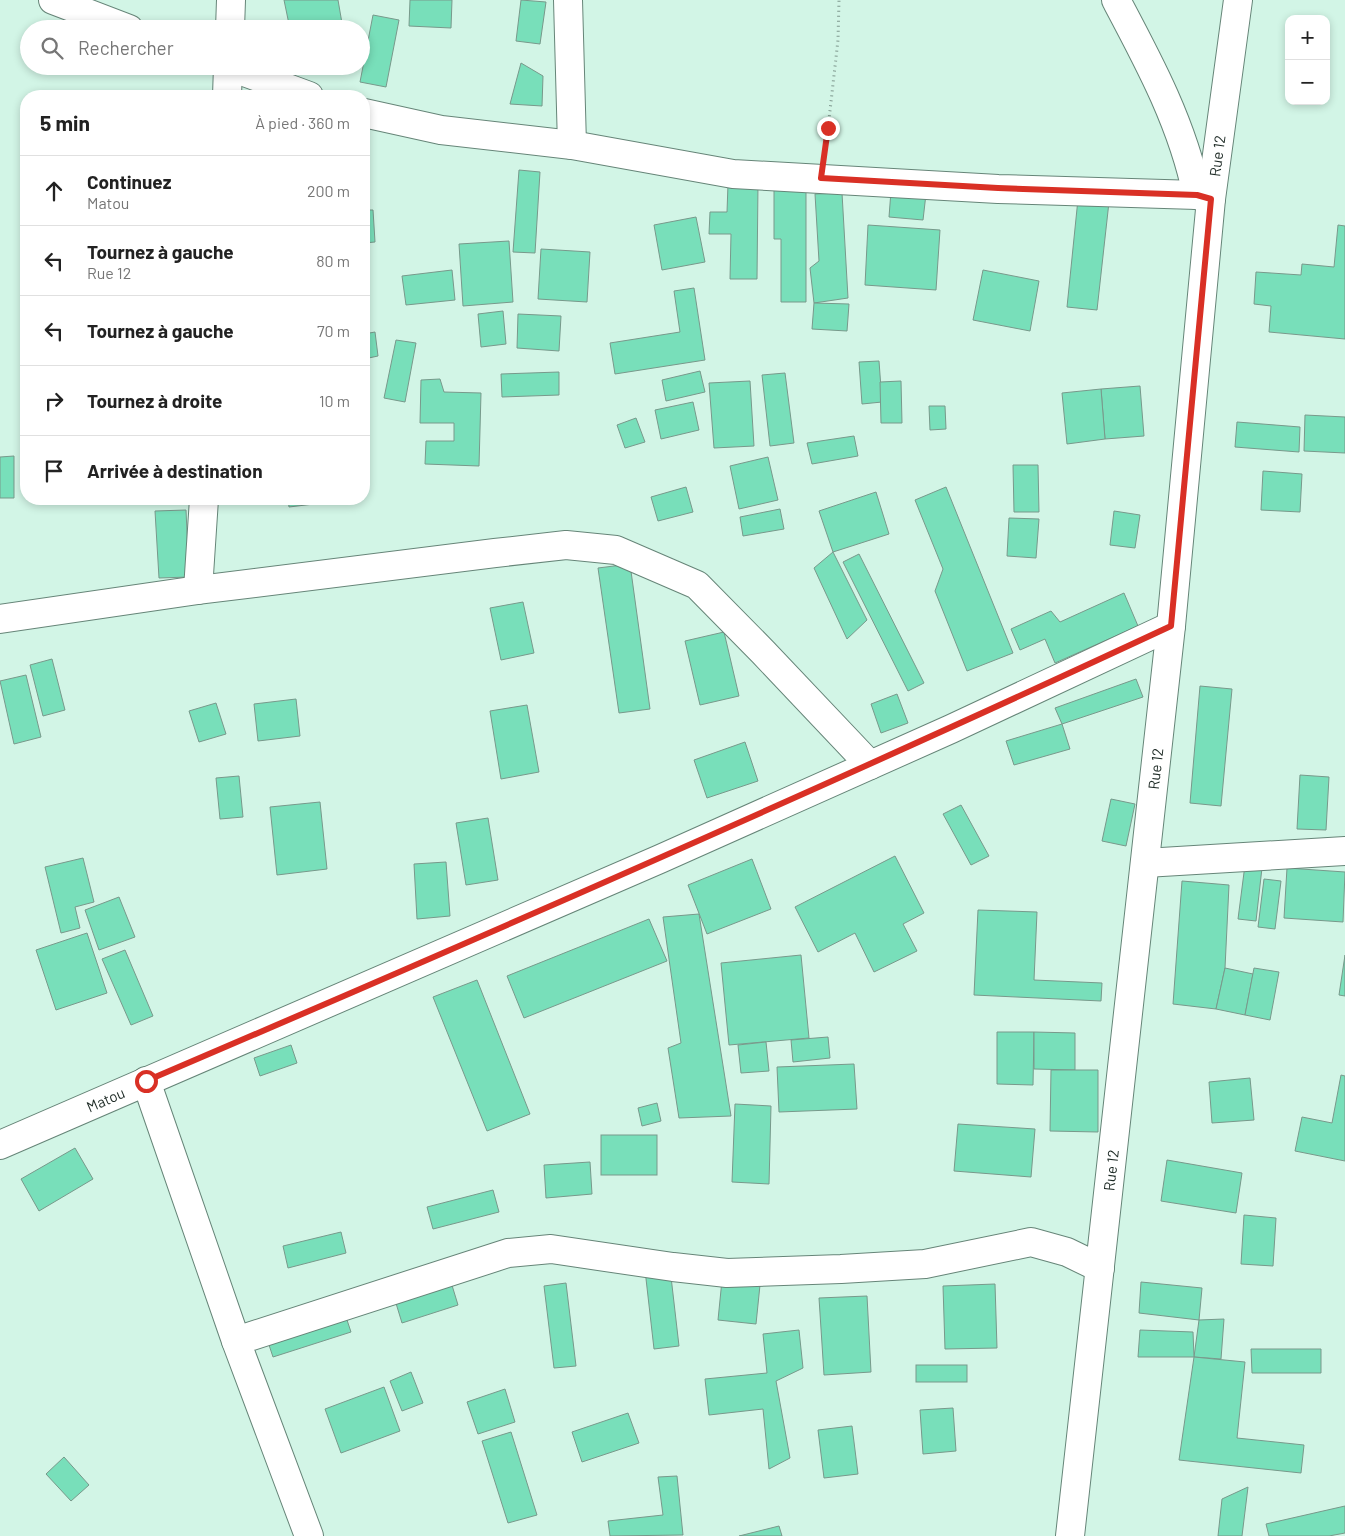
<!DOCTYPE html>
<html lang="fr">
<meta charset="utf-8">
<style>
body{margin:0;font-family:Barlow,sans-serif;background:#f2f2f2;color:#222}
.controls{position:absolute;right:15px;top:15px;display:grid;overflow:hidden;border-radius:10px;box-shadow:0 2px 8px #0003}
.controls button{width:45px;height:45px;display:grid;place-items:center;padding:0;border:0;border-bottom:1px solid #e0e0e0;background:#fff;color:#222;font:25px sans-serif}
.stop{position:absolute;width:15px;height:15px;margin:-11px;border:4px solid #d93025;border-radius:50%;background:#fff}
.stop.end{background:#d93025;border-color:#fff;box-shadow:0 1px 5px #0008}
.list{margin:0;padding:0;list-style:none}
h2{display:flex;justify-content:space-between;align-items:center;height:65px;margin:0;padding:0 20px;font-size:21px}
h2 small{font-size:16px;font-weight:400;color:#767676}
.list li{display:grid;grid-template-columns:32px 1fr auto;gap:15px;align-items:center;box-sizing:border-box;height:70px;padding:0 20px;border-top:1px solid #e0e0e0}
.list b{display:block;font-size:19px;white-space:nowrap}
.list p{margin:0;font-size:16px;white-space:nowrap;color:#767676}
.list em{font-size:16px;font-style:normal;color:#767676}
.icon{flex:none;width:28px;height:28px;fill:none;stroke:currentColor;stroke-width:2;stroke-linecap:round;stroke-linejoin:round}
.map{position:relative;flex:none;width:1345px;height:1536px;overflow:hidden}
.search{position:absolute;background:#fff;box-shadow:0 2px 8px #0003;left:20px;top:20px;width:350px;height:55px;display:flex;align-items:center;gap:12px;box-sizing:border-box;padding:0 18px;border-radius:28px;color:#767676;font-size:19px}
.panel{position:absolute;background:#fff;box-shadow:0 2px 8px #0003;left:20px;top:90px;width:350px;height:415px;border-radius:20px}
.map>svg:first-child{display:block}
.building{fill:#78dfba;stroke:#78998b}
.lines{fill:none;stroke-linecap:round;stroke-linejoin:round}
.minor-casing{stroke:#668578;stroke-width:30}
.path{stroke:#7f988e;stroke-width:3;stroke-dasharray:1 4;stroke-linecap:butt}
.minor{stroke:#fff;stroke-width:28}
.route{stroke:#d93025;stroke-width:6}
.labels{text-anchor:middle;dominant-baseline:central;stroke-width:4;stroke-linejoin:round;paint-order:stroke}
.street-label{font-size:15px;fill:#1a2722;stroke:#fff}
</style>
<div class="map">
<svg width="1345" height="1536" viewBox="0 0 1345 1536">
<rect width="100%" height="100%" fill="#d2f5e6"/>
<g class="building">
<path d="M284 0H338L343 29H290Z"/>
<path d="M410 0H452L451 28 409 26Z"/>
<path d="M521 0 546 2 540 44 516 41Z"/>
<path d="M373 15 399 20 386 87 360 82Z"/>
<path d="M521 63 543 76 542 106 510 104Z"/>
<path d="M364 139H366L365 171H364Z"/>
<path d="M519 170 540 172 535 253 513 252Z"/>
<path d="M728 184H758L757 279H730L731 234H709L710 212H727Z"/>
<path d="M774 190H806V302H781V239H774Z"/>
<path d="M891 191 926 194 923 220 889 217Z"/>
<path d="M842 193 848 298 814 303 810 268 819 261 815 194Z"/>
<path d="M1078 199 1109 202 1097 310 1067 307Z"/>
<path d="M364 210H373L375 242 364 243Z"/>
<path d="M696 217 705 262 662 270 654 225Z"/>
<path d="M868 225 940 230 936 290 865 285Z"/>
<path d="M1338 225 1345 226V339L1269 332 1271 306 1254 304 1256 272 1301 275 1302 264 1334 267Z"/>
<path d="M509 241 513 302 463 306 459 244Z"/>
<path d="M541 249 590 252 587 302 538 299Z"/>
<path d="M452 270 455 300 406 305 402 276Z"/>
<path d="M983 270 1039 281 1030 331 973 320Z"/>
<path d="M694 288 705 360 615 374 610 343 680 332 674 291Z"/>
<path d="M814 303 849 304 847 331 812 329Z"/>
<path d="M503 311 506 344 481 347 478 314Z"/>
<path d="M518 314 561 316 559 351 517 348Z"/>
<path d="M375 332 378 356 364 359V334Z"/>
<path d="M396 340 416 343 405 402 384 398Z"/>
<path d="M879 361 882 402 862 404 859 362Z"/>
<path d="M700 371 705 392 666 401 662 380Z"/>
<path d="M559 372V395L502 397 501 374Z"/>
<path d="M785 373 794 443 770 446 762 375Z"/>
<path d="M440 379 444 392 481 393 479 466 425 464 426 441H454V423H420L421 380Z"/>
<path d="M750 381 754 446 714 448 709 383Z"/>
<path d="M901 381 902 423H881L880 382Z"/>
<path d="M1140 386 1144 436 1105 439 1101 389Z"/>
<path d="M1101 389 1105 439 1067 444 1062 393Z"/>
<path d="M693 402 699 430 661 439 655 410Z"/>
<path d="M929 406H945L946 429 930 430Z"/>
<path d="M1305 415 1345 417V453L1304 451Z"/>
<path d="M636 418 645 442 625 448 617 425Z"/>
<path d="M1237 422 1300 427 1299 452 1235 447Z"/>
<path d="M854 436 858 456 812 464 807 443Z"/>
<path d="M14 456V498H0V457Z"/>
<path d="M768 457 778 500 739 509 730 466Z"/>
<path d="M1013 465H1038L1039 512H1014Z"/>
<path d="M1263 471 1302 474 1300 512 1261 510Z"/>
<path d="M686 487 693 512 658 521 651 497Z"/>
<path d="M946 487 1013 653 967 671 935 591 943 569 915 500Z"/>
<path d="M876 492 889 534 833 552 819 511Z"/>
<path d="M288 499H313L314 504 289 507Z"/>
<path d="M780 509 784 529 743 536 740 517Z"/>
<path d="M186 510 189 577 159 578 155 511Z"/>
<path d="M1114 511 1140 515 1135 548 1110 545Z"/>
<path d="M1009 518 1039 519 1036 558 1007 556Z"/>
<path d="M833 552 867 620 847 639 814 568Z"/>
<path d="M859 554 924 683 908 691 843 562Z"/>
<path d="M630 564 650 709 619 713 598 568Z"/>
<path d="M1124 593 1138 626 1055 663 1045 639 1020 650 1011 629 1051 611 1060 622Z"/>
<path d="M523 602 534 653 501 660 490 608Z"/>
<path d="M724 632 739 696 700 705 685 641Z"/>
<path d="M52 659 65 710 43 716 30 665Z"/>
<path d="M26 675 41 737 14 744 0 681Z"/>
<path d="M1136 679 1143 697 1062 724 1055 708Z"/>
<path d="M1200 686 1232 689 1221 806 1190 803Z"/>
<path d="M897 694 908 723 881 733 871 704Z"/>
<path d="M296 699 300 736 258 741 254 704Z"/>
<path d="M216 703 226 734 199 742 189 711Z"/>
<path d="M527 705 539 772 501 779 490 711Z"/>
<path d="M1062 724 1070 749 1014 765 1006 741Z"/>
<path d="M745 742 758 781 707 798 694 760Z"/>
<path d="M1300 775 1329 777 1326 830 1297 829Z"/>
<path d="M239 776 243 817 220 819 216 778Z"/>
<path d="M1111 799 1135 804 1126 846 1102 841Z"/>
<path d="M320 802 327 869 277 875 270 807Z"/>
<path d="M961 805 989 856 971 865 943 814Z"/>
<path d="M488 818 498 880 466 885 456 823Z"/>
<path d="M895 856 924 913 903 924 917 951 874 972 855 933 818 952 795 907Z"/>
<path d="M1246 857 1263 859 1256 921 1238 919Z"/>
<path d="M83 858 94 902 75 907 80 928 61 933 45 867Z"/>
<path d="M752 859 771 909 707 934 688 885Z"/>
<path d="M446 862 450 916 417 919 414 864Z"/>
<path d="M1287 868 1345 872 1343 922 1284 918Z"/>
<path d="M1264 879 1281 881 1275 929 1258 927Z"/>
<path d="M1182 881 1229 885 1225 968 1216 1009 1173 1004Z"/>
<path d="M119 897 135 937 99 950 85 910Z"/>
<path d="M978 910 1037 912 1034 980 1102 983 1101 1001 974 995Z"/>
<path d="M699 914 731 1116 679 1118 668 1048 681 1043 663 917Z"/>
<path d="M649 919 667 961 524 1018 507 976Z"/>
<path d="M87 933 107 993 56 1010 36 950Z"/>
<path d="M125 950 153 1016 131 1025 102 959Z"/>
<path d="M801 955 809 1038 729 1045 721 963Z"/>
<path d="M1345 955V996L1339 995Z"/>
<path d="M1225 968 1253 974 1245 1015 1216 1009Z"/>
<path d="M1254 968 1279 972 1270 1020 1245 1015Z"/>
<path d="M477 980 530 1114 487 1131 433 997Z"/>
<path d="M997 1032H1034L1033 1085 997 1084Z"/>
<path d="M1034 1032 1075 1033V1070L1034 1069Z"/>
<path d="M828 1037 830 1058 793 1062 791 1040Z"/>
<path d="M766 1042 769 1071 741 1073 738 1045Z"/>
<path d="M291 1045 297 1063 260 1076 254 1058Z"/>
<path d="M854 1064 857 1109 779 1112 777 1067Z"/>
<path d="M1051 1070H1098V1132L1050 1131Z"/>
<path d="M1341 1075 1345 1076V1161L1295 1151 1302 1117 1332 1123Z"/>
<path d="M1250 1078 1254 1120 1212 1123 1209 1082Z"/>
<path d="M657 1103 661 1121 642 1126 638 1108Z"/>
<path d="M735 1104 771 1106 769 1184 732 1182Z"/>
<path d="M958 1124 1035 1129 1031 1177 954 1171Z"/>
<rect x="601" y="1135" width="56" height="40"/>
<path d="M75 1148 93 1179 39 1211 21 1179Z"/>
<path d="M1167 1160 1242 1173 1236 1213 1161 1201Z"/>
<path d="M590 1162 592 1194 546 1198 544 1165Z"/>
<path d="M493 1190 499 1212 433 1229 427 1207Z"/>
<path d="M1244 1215 1276 1218 1273 1266 1241 1264Z"/>
<path d="M341 1232 346 1253 288 1268 283 1246Z"/>
<path d="M670 1268 679 1346 654 1349 645 1270Z"/>
<path d="M722 1280 760 1285 756 1324 718 1320Z"/>
<path d="M451 1282 458 1305 402 1323 395 1300Z"/>
<path d="M1141 1282 1202 1288 1199 1320 1139 1313Z"/>
<path d="M566 1283 576 1366 554 1368 544 1286Z"/>
<path d="M995 1284 997 1348 945 1349 943 1286Z"/>
<path d="M867 1296 871 1372 824 1375 819 1298Z"/>
<path d="M343 1308 351 1332 273 1357 265 1333Z"/>
<path d="M1224 1319 1221 1359 1194 1357 1199 1320Z"/>
<path d="M799 1330 803 1368 776 1381 790 1458 769 1469 763 1409 709 1415 705 1379 767 1373 763 1334Z"/>
<path d="M1140 1330 1193 1332 1194 1357H1138Z"/>
<path d="M1251 1349H1321V1373H1252Z"/>
<path d="M1194 1357 1245 1362 1237 1438 1304 1445 1301 1473 1179 1460Z"/>
<rect x="916" y="1365" width="51" height="17"/>
<path d="M411 1372 423 1403 402 1411 390 1381Z"/>
<path d="M384 1387 400 1431 341 1453 325 1409Z"/>
<path d="M505 1389 515 1422 478 1434 467 1402Z"/>
<path d="M953 1408 956 1451 923 1454 920 1410Z"/>
<path d="M628 1413 639 1443 582 1462 572 1432Z"/>
<path d="M852 1426 858 1474 824 1478 818 1430Z"/>
<path d="M511 1432 537 1515 508 1523 482 1441Z"/>
<path d="M64 1457 89 1485 71 1501 46 1474Z"/>
<path d="M677 1476 683 1535 610 1536 608 1521 663 1515 658 1477Z"/>
<path d="M1248 1487 1242 1536H1218L1222 1499Z"/>
<path d="M1345 1506V1533L1329 1536H1269L1266 1524Z"/>
<path d="M779 1526 782 1536H739Z"/>
</g>
<g class="lines">
<defs>
<g id="minor">
<path d="M53 0 129 29"/>
<path d="M568 0 572 145"/>
<path d="M1116 0C1149 62 1183 125 1197 195"/>
<path d="M230 29 231 0"/>
<path d="M228 66 309 96"/>
<path d="M227 96 228 66"/>
<path d="M364 113 441 130 572 145 733 174 998 189 1197 195 1211 199"/>
<path d="M198 590 204 499"/>
<path d="M0 619 198 590 495 553 566 545 616 550 697 585 763 652 870 765"/>
<path d="M1145 863 1345 851"/>
<path d="M146 1081 236 1341 309 1536"/>
<path id="s1" d="M0 1145 660 859 951 729 1171 626"/>
<path d="M236 1341 508 1253 551 1249 673 1267 727 1273 841 1269 925 1264 1031 1242 1067 1252 1100 1268"/>
<path id="s2" d="M1070 1536 1171 626 1211 199 1238 0"/>
</g>
</defs>
<use href="#minor" class="minor-casing"/>
<path class="path" d="M826 146 838 40 839 0"/>
<use href="#minor" class="minor"/>
</g>
<g class="lines">
<path class="route" d="M146 1081C490 934 832 784 1171 626L1211 199 1197 195 998 188 821 178 828 128"/>
</g>
<g class="labels">
<g class="street-label">
<text stroke="none"><textPath href="#s2" startOffset="1388">Rue 12</textPath></text>
<text stroke="none"><textPath href="#s2" startOffset="772">Rue 12</textPath></text>
<text stroke="none"><textPath href="#s1" startOffset="115">Matou</textPath></text>
<text stroke="none"><textPath href="#s2" startOffset="368">Rue 12</textPath></text>
</g>
</g>
</svg>
<div class="controls">
<button>+</button>
<button>−</button>
</div>
<div class="stop" style="left:146px;top:1081px"></div>
<div class="stop end" style="left:828px;top:128px"></div>
<div class="search"><svg class="icon" aria-label="search" viewBox="0 0 24 24"><circle cx="10" cy="10" r="6"/><path d="M15 15l6 6"/></svg>Rechercher</div>
<section class="panel">
<h2>5 min<small>À pied · 360 m</small></h2>
<ul class="list">
<li><svg class="icon" aria-label="ahead" viewBox="0 0 24 24"><path d="M12 20V5M6 11l6-6 6 6"/></svg><div><b>Continuez</b><p>Matou</p></div><em>200 m</em></li>
<li><svg class="icon" aria-label="left" viewBox="0 0 24 24"><path d="M17 20v-9H6M10 6l-5 5 5 5"/></svg><div><b>Tournez à gauche</b><p>Rue 12</p></div><em>80 m</em></li>
<li><svg class="icon" aria-label="left" viewBox="0 0 24 24"><path d="M17 20v-9H6M10 6l-5 5 5 5"/></svg><div><b>Tournez à gauche</b></div><em>70 m</em></li>
<li><svg class="icon" aria-label="right" viewBox="0 0 24 24"><path d="M7 20v-9h11M14 6l5 5-5 5"/></svg><div><b>Tournez à droite</b></div><em>10 m</em></li>
<li><svg class="icon" aria-label="arrive" viewBox="0 0 24 24"><path d="M6 21V4h12l-3 4 3 4H6"/></svg><div><b>Arrivée à destination</b></div></li>
</ul>
</section>
</div>
